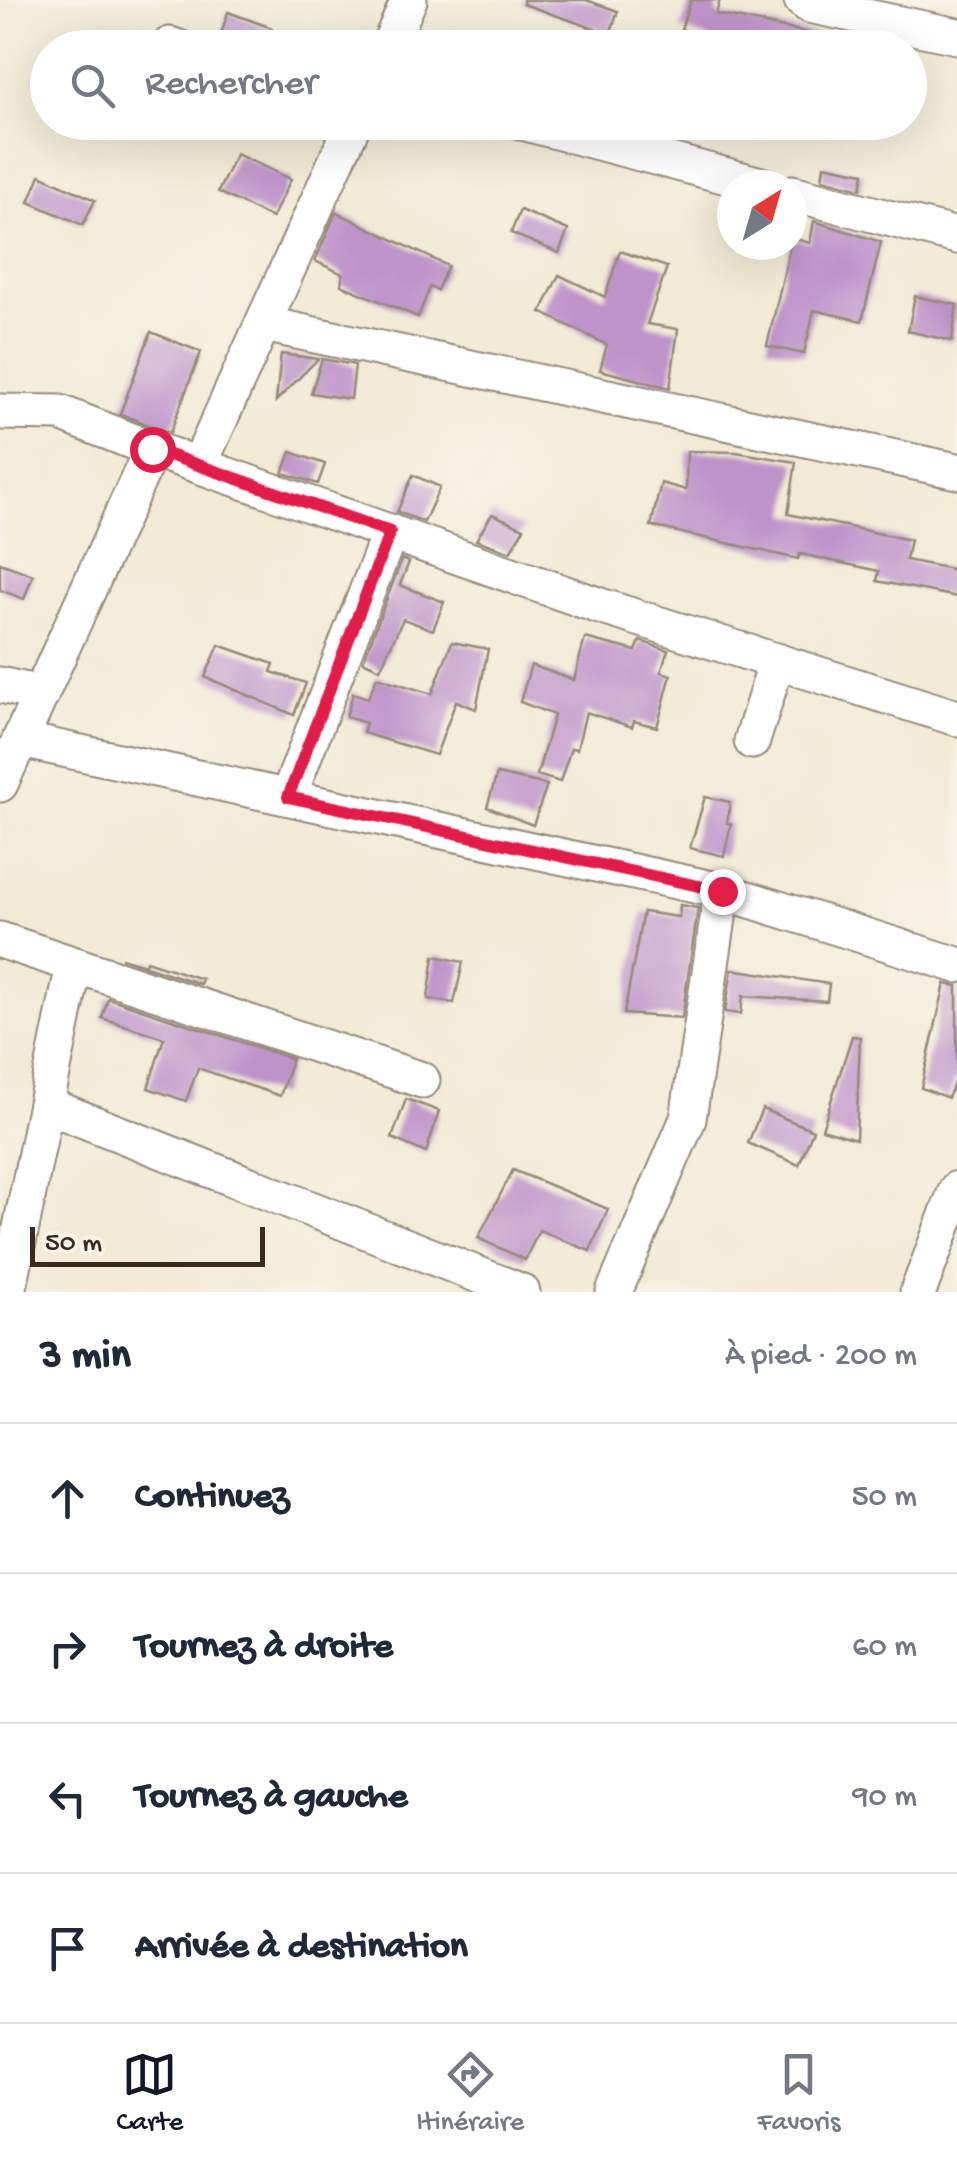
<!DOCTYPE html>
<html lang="fr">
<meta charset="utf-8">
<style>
body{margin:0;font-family:"Gochi Hand",sans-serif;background:#f2f2f3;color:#1f2937}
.compass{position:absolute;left:717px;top:170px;width:90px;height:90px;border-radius:50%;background:#fff;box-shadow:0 10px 40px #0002;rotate:37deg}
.scale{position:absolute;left:30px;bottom:25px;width:235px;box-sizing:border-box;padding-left:10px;border:5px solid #3b2a1e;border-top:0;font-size:28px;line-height:35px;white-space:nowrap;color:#3b2a1e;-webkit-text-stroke:8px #f7f3e8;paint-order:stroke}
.stop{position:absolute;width:30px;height:30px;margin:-22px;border:8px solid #e11d48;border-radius:50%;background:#fff}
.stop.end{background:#e11d48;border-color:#fff;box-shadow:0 2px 10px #0008}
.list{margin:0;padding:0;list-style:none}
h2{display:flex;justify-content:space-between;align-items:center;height:130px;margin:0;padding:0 40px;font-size:42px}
h2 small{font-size:32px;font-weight:400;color:#747a83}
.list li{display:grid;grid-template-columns:65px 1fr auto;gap:30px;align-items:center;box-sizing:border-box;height:150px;padding:0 40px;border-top:2px solid #e0e1e3}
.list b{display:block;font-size:38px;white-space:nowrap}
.list em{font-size:32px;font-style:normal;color:#747a83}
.icon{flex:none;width:55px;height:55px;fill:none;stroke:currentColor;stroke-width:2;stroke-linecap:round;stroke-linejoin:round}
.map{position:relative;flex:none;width:957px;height:1292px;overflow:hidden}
.search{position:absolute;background:#fff;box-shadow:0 10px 40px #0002;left:30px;right:30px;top:30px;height:110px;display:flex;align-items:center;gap:25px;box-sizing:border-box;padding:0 35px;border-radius:55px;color:#747a83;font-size:38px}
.sheet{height:730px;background:#fff}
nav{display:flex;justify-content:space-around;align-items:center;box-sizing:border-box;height:140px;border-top:2px solid #e0e1e3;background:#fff;font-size:28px;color:#747a83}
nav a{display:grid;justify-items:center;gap:5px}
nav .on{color:#111827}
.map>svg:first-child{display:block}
.building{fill:#be93ca}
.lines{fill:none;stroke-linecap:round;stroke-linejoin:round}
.minor-casing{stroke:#968a79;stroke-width:39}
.minor{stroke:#fff;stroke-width:35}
.route{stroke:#e11d48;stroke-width:12}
</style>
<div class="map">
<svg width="957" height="1292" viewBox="0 0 957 1292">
<rect width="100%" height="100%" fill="#f7f3e8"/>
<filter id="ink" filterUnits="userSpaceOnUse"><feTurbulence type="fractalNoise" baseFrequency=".01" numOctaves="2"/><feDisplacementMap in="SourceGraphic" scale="20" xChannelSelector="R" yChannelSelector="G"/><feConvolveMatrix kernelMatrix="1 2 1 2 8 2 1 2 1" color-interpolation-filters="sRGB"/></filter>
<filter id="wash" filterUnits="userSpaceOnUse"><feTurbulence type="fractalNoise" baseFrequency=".0048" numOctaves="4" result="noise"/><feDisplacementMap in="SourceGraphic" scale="40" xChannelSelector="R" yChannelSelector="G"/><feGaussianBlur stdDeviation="2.25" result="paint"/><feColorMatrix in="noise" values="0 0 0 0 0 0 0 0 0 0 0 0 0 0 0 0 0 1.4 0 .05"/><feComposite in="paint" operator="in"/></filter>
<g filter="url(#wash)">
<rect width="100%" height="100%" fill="#f2ead4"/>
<g id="blocks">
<g class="building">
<path d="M523 0H586L618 11 610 34 523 4Z"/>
<path d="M691 0H720L716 14 824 36 822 48H734L681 29Z"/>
<path d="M228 12 272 28 265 48H240L220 37Z"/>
<path d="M236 154 291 179 272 218 218 192Z"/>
<path d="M824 165 864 173 861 189 822 179Z"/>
<path d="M40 175 95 200 83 225 29 202Z"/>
<path d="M520 210 568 230 559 253 511 233Z"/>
<path d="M336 212 448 266 437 290 430 287 418 317 341 285 343 274 315 261Z"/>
<path d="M814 221 881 242 862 321 814 310 804 354 767 346 792 238 810 243Z"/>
<path d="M620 251 667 267 647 324 678 329 670 388 600 370 607 345 541 312 559 275 605 297Z"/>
<path d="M915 296 957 305 952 341 908 331Z"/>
<path d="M151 332 201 352 170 433 120 414Z"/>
<path d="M281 354 318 359 276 401Z"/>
<path d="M322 359 355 365 351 399 311 393Z"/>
<path d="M687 451 736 452 796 462 788 514 910 540 906 560 957 570V597L877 581 879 571 800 554 798 559 651 526 661 483 686 490Z"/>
<path d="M291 452 325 464 318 484 283 473Z"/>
<path d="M413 475 440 487 424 522 397 512Z"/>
<path d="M492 514 524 528 510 552 476 540Z"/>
<path d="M402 559 409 562 400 585 444 602 433 630 403 619 380 669 363 661Z"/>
<path d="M0 563 33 575 24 599 0 590Z"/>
<path d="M585 638 636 651 640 641 668 650 661 672 671 675 657 727 634 721 632 727 586 712 577 749 571 748 560 782 537 775 554 715 520 702 531 665 574 680Z"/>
<path d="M452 642 488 649 476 709 456 701 436 755 363 733 366 723 346 717 353 693 368 698 377 677 432 694Z"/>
<path d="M219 645 274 664 271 672 306 683 294 715 205 677Z"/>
<path d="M497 774 547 785 533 825 487 807Z"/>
<path d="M705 797 730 802 727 823 731 824 724 856 690 848Z"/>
<path d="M680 905 698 908 682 1018 624 1014 643 912 679 917Z"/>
<path d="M434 956 463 962 454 1003 428 999Z"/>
<path d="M121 958 145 965 146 961 202 979 200 984Z"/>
<path d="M732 969 829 984 827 1001 743 996 741 1014 725 1012Z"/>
<path d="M945 984 957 986V1076L948 1098 921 1088Z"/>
<path d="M108 998 292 1059 280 1096 198 1068 186 1101 148 1088 164 1038 102 1018Z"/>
<path d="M852 1036 860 1037 856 1139 822 1129Z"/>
<path d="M406 1099 439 1111 426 1153 392 1138Z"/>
<path d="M762 1109 813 1130 799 1165 748 1143Z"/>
<path d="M513 1170 608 1209 590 1251 539 1230 525 1260 478 1238Z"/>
</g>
</g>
</g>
<g filter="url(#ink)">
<use href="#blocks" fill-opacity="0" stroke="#968a79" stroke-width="2.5"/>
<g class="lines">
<defs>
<g id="minor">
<path d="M802 0 809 5 957 36"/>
<path d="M170 45 179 48"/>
<path d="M388 48 409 0"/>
<path d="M522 122 761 185"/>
<path d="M792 193 957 236"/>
<path d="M263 324 957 471"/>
<path d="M0 412 60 413 152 449 600 606 957 718"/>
<path d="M199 465 354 122"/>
<path d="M0 685 41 694"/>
<path d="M21 740 722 891 957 965"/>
<path d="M752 741 777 661"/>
<path d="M0 784 152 449"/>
<path d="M288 797 390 532"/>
<path d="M0 940 422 1080"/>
<path d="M46 1105 522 1292"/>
<path d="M8 1292 74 965"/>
<path d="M614 1292 688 1119 722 891"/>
<path d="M918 1292 957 1189"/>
</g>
</defs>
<use href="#minor" class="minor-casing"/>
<use href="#minor" class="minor"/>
</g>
</g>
<g class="lines" filter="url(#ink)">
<path class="route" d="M152 449 390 532 288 797 722 891"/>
</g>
</svg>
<svg class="compass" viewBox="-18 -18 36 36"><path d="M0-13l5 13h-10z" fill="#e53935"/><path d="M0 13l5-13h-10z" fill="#747a83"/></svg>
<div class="scale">50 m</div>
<div class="stop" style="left:152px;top:449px"></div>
<div class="stop end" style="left:722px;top:891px"></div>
<div class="search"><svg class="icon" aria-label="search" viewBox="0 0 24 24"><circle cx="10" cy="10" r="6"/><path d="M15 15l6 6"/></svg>Rechercher</div>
</div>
<section class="sheet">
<h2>3 min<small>À pied · 200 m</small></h2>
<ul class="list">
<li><svg class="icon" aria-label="ahead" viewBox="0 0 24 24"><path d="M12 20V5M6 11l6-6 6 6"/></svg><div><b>Continuez</b></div><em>50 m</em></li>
<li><svg class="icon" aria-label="right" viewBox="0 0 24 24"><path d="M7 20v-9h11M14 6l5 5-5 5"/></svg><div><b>Tournez à droite</b></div><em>60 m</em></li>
<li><svg class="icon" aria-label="left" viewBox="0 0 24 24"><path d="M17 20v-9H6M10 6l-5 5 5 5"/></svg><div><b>Tournez à gauche</b></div><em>90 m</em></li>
<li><svg class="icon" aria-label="arrive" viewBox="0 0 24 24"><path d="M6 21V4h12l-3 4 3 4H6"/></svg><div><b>Arrivée à destination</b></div></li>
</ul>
</section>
<nav>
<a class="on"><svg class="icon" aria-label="map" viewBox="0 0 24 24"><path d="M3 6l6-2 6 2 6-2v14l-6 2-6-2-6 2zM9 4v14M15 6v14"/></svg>Carte</a>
<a><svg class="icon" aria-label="directions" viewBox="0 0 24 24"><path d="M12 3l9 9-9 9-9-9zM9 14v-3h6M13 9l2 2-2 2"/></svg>Itinéraire</a>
<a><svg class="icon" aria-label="saved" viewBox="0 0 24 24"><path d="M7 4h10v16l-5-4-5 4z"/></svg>Favoris</a>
</nav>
